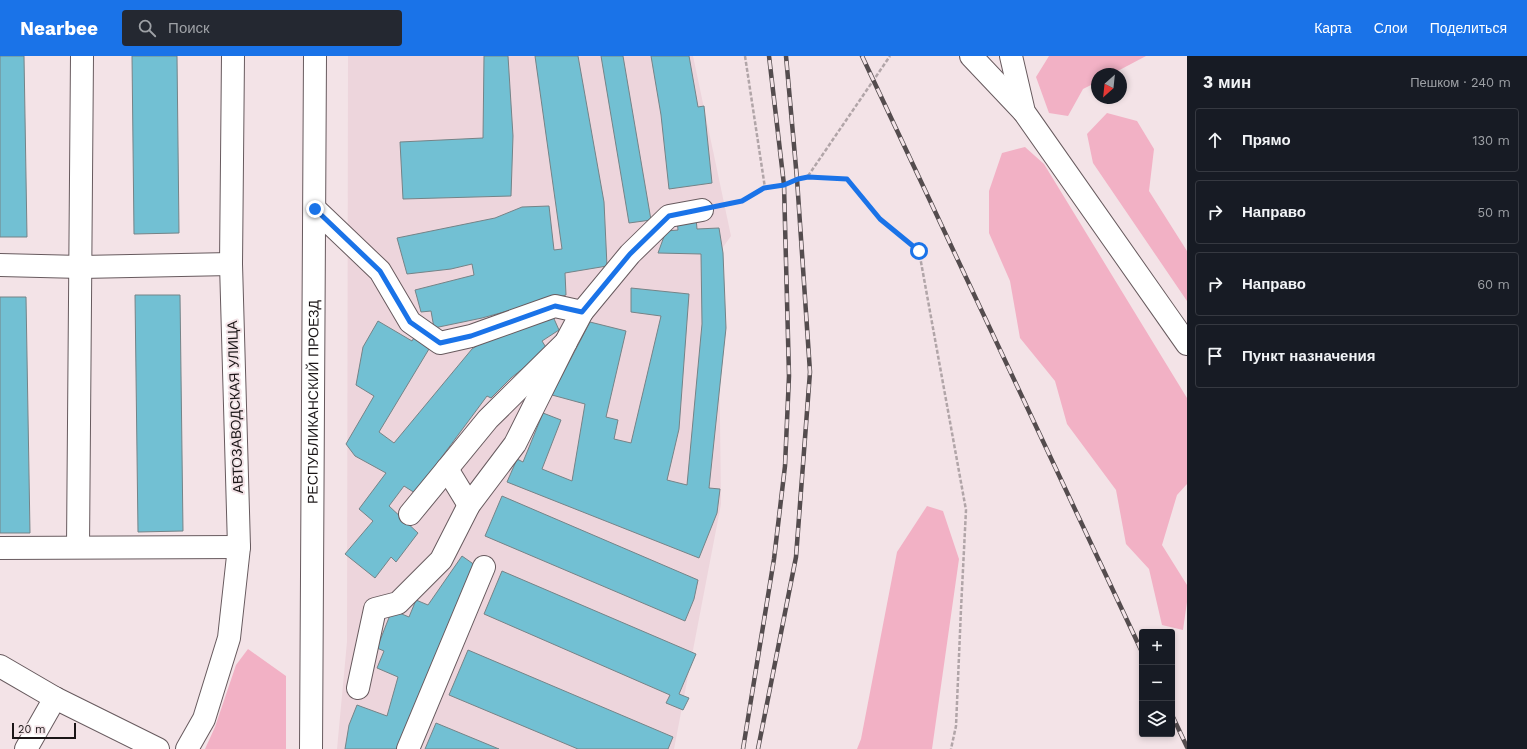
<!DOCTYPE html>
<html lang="ru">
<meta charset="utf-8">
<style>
body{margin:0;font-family:"Work Sans",sans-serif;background:#242831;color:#f1f3f6}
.controls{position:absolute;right:12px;bottom:12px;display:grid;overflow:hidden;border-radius:4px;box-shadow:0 2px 6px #0003}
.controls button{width:36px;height:36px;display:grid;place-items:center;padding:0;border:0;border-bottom:1px solid #363941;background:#171b24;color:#f1f3f6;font:20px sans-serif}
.compass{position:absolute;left:1091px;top:12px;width:36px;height:36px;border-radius:50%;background:#171b24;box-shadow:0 2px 6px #0003;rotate:207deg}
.scale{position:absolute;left:12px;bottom:10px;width:64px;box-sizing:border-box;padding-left:4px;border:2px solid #1a1516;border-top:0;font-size:11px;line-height:14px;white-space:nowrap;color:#1a1516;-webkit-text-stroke:3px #f3e3e7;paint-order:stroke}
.stop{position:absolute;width:12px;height:12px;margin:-9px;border:3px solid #1a73e8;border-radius:50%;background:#fff}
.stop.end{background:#1a73e8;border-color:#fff;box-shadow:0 1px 4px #0008}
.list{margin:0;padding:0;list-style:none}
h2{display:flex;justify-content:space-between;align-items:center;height:52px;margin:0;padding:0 16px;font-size:17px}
h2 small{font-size:13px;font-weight:400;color:#9ea1a6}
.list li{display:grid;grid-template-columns:26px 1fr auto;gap:12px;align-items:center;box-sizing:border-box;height:64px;margin:0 8px 8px;padding:0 8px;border:1px solid #363941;border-radius:4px}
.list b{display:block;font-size:15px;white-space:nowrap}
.list em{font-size:13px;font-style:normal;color:#9ea1a6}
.icon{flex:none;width:22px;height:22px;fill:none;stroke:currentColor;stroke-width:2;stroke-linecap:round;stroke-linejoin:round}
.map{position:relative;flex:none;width:1187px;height:693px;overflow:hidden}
header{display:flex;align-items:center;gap:24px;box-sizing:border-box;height:56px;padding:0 20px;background:#1a73e8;color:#fff}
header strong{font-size:19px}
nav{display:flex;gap:22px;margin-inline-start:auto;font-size:14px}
.search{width:280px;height:36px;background:#242831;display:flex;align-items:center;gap:10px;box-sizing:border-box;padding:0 14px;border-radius:4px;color:#9ea1a6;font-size:15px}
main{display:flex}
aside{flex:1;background:#171b24}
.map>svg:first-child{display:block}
.built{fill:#edd5dc}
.green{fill:#f2b1c5}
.building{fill:#72c0d3;stroke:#758387}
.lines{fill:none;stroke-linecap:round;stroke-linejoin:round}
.minor-casing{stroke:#675a5e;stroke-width:24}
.path{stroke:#b1a5a8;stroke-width:2.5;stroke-dasharray:4 2;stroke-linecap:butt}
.minor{stroke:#fff;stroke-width:22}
.rail-casing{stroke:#544c4e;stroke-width:4.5}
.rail{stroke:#f3e3e7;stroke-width:3;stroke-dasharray:9;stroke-linecap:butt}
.route{stroke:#1a73e8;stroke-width:5}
.labels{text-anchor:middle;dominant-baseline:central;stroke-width:4;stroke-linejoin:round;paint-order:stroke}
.street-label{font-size:14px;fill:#1a1516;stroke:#f3e3e7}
</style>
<header>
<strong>Nearbee</strong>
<div class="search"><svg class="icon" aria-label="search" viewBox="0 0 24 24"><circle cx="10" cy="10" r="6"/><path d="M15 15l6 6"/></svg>Поиск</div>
<nav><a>Карта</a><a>Слои</a><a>Поделиться</a></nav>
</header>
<main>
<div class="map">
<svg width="1187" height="693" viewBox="0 0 1187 693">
<rect width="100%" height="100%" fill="#f3e3e7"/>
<path class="built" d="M348 0H693L731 180 718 198 721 448 674 693H337L347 586Z"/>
<g class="green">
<path d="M1049 0H1146L1112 18H1097V26L1083 33 1068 60 1049 57 1036 21Z"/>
<path d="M1107 57 1137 65 1154 93 1149 135 1187 195V245L1093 107 1087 78Z"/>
<path d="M1025 91 1044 108 1187 342V428L1177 439 1162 489 1187 529V546L1183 574 1162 569 1149 513 1126 488 1116 434 1067 368 1055 325 1020 282 1010 225 989 177V135L1002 97Z"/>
<path d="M927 450 943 455 959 503 932 693H857L861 683 897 496Z"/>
<path d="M248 593 286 620V693H205L215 671 236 609Z"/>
</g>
<g class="building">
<path d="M0 0H24L27 181H0Z"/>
<path d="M132 0H177L179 177 134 178Z"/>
<path d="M484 0H508L513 80 511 140 403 143 400 86 483 82Z"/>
<path d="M535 0H578L604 146 607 210 565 217 566 239 482 262 434 272 431 255 421 256 415 234 474 219 472 208 451 213 407 218 397 182 495 162 522 151 549 150 554 194 562 193Z"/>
<path d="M601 0H623L651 164 629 167Z"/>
<path d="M651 0H689L698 51 704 50 712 127 669 133 661 59Z"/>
<path d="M696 162 697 173 719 172 723 197 726 272 709 432 720 433 717 457 699 502 507 426 517 403 523 406 543 357 561 364 542 413 572 425 585 348 552 339 590 266 626 275 606 361 618 364 614 383 631 387 661 260 631 256V232L689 238 679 373 667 424 687 429 702 268 701 198 658 197 666 175 678 174 677 163Z"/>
<path d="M135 239H180L183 475 138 476Z"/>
<path d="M0 241H26L30 477H0Z"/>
<path d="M551 256 559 274 542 285 547 293 511 322 491 342 487 340 415 437 404 430 389 450 418 477 396 506 391 501 375 522 345 498 373 465 359 453 386 417 355 400 346 388 374 340 356 329 363 291 378 265 412 285 416 278 432 288 379 376 394 387 472 293 490 281Z"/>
<path d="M502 440 698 524 694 543 685 565 485 480Z"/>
<path d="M462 500 482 514 400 693H345L349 669 357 649 387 660 398 621 377 612 384 595 377 592 392 554 409 561 416 544 428 549Z"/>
<path d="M502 515 696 598 679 638 689 642 683 654 666 647 670 639 484 558Z"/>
<path d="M468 594 673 681 668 693H578L449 639Z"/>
<path d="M436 667 499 693H425Z"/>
</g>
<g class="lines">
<defs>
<g id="minor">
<path d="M971 0 1023 55"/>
<path d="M1011 0 1024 56 1187 288"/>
<path d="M315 153 380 215 410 266 440 287 471 280 555 250 582 256 630 198 669 160 702 154"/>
<path d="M0 209 81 211 231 208"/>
<path d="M447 413 469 449"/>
<path d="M410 458 488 363 566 286 582 256"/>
<path d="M78 491 82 0"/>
<path d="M0 492 239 491"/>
<path d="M0 610 55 642 158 693"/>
<path d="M358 632 375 553 398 547 441 504 469 449 515 388 566 286"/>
<path d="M26 693 55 642"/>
<path d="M187 693 204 663 229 582 239 491 231 208 233 0"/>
<path id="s1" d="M311 693 315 0"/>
<path d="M408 693 484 511"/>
</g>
</defs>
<use href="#minor" class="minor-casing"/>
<g class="path">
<path d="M745 0 765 132 784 129 797 123 808 121 847 123 880 163 919 195 966 454 961 553 956 670 951 693"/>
<path d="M808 120 890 0"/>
<path d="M723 150 742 145 765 132"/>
</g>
<use href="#minor" class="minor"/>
<defs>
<g id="rail">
<path d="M862 0 1142 596"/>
<path d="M1172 659 1187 691"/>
<path d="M743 693 774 503 785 410 789 320 784 129 769 0"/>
<path d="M758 693 796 501 810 316 797 123 786 0"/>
</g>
</defs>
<use href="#rail" class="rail-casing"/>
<use href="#rail" class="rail"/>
</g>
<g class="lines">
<path class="route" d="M315 153 380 215 410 266 440 287 471 280 555 250 582 256 630 198 669 160 742 145 764 132 784 129 798 123 808 121 847 123 880 163 919 195"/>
</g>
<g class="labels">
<g class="street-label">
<text stroke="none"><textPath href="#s1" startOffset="347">РЕСПУБЛИКАНСКИЙ ПРОЕЗД</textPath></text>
<text transform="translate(235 351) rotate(-92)">АВТОЗАВОДСКАЯ УЛИЦА</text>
</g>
</g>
</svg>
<div class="controls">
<button>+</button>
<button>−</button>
<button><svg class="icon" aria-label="layers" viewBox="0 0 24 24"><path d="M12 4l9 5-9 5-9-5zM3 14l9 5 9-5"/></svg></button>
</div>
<svg class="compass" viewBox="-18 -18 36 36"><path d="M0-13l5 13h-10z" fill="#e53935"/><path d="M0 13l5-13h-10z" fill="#9ea1a6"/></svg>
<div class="scale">20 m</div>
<div class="stop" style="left:919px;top:195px"></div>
<div class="stop end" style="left:315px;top:153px"></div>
</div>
<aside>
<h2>3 мин<small>Пешком · 240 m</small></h2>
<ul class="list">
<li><svg class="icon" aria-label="ahead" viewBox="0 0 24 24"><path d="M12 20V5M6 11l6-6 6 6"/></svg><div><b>Прямо</b></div><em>130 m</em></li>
<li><svg class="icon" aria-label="right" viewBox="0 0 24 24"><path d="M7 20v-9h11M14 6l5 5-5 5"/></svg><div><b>Направо</b></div><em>50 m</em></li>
<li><svg class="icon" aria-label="right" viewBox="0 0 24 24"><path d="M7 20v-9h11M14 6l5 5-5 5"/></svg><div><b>Направо</b></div><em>60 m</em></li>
<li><svg class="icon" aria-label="arrive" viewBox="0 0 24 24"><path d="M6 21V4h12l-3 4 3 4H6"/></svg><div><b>Пункт назначения</b></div></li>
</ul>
</aside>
</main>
